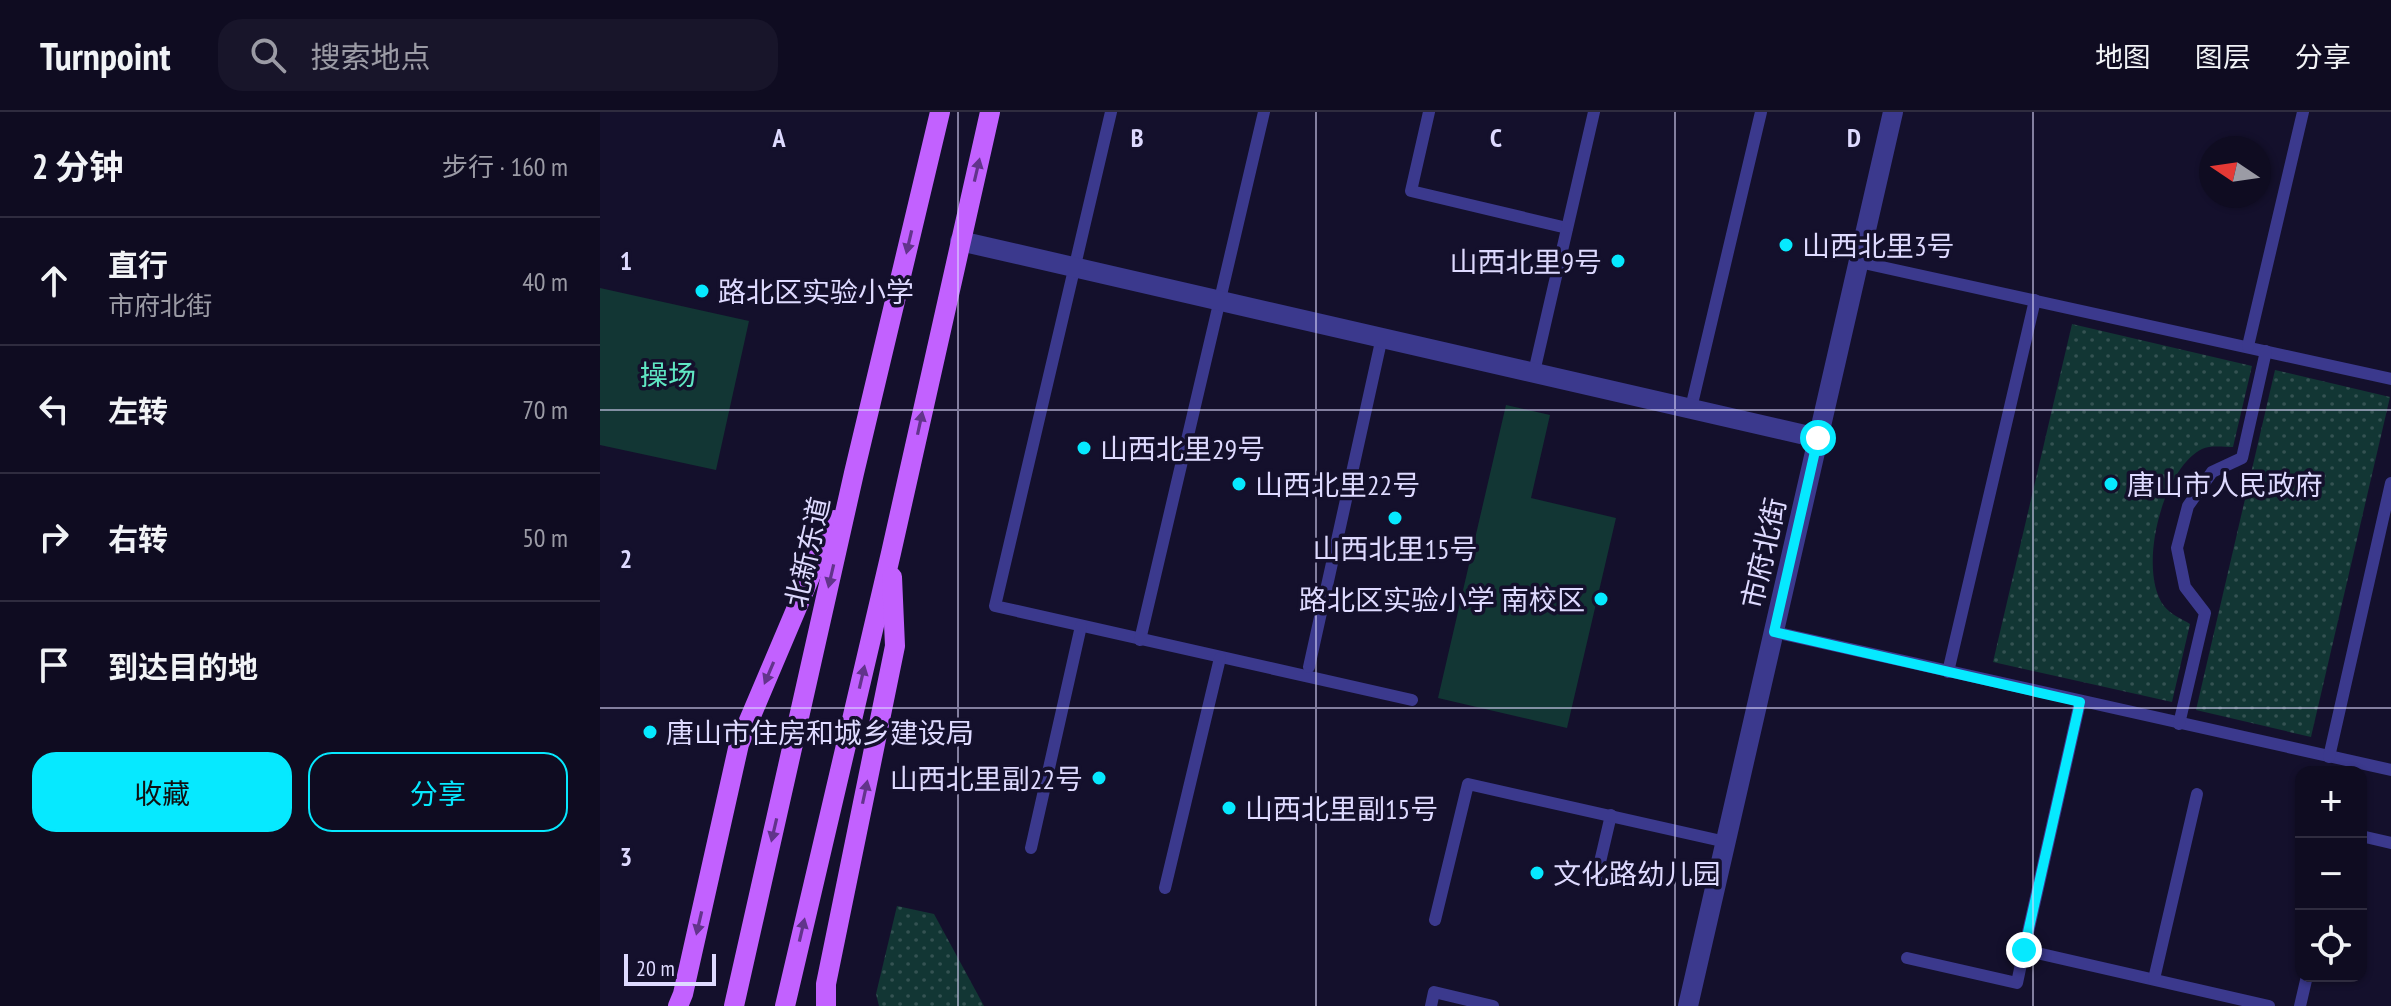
<!DOCTYPE html>
<html lang="zh">
<meta charset="utf-8">
<style>
body{margin:0;font-family:"PT Sans Narrow","Noto Sans SC",sans-serif;background:#18152a;color:#f1f3f6}
.controls{position:absolute;right:24px;bottom:24px;display:grid;overflow:hidden;border-radius:16px;box-shadow:0 2px 6px #0004}
.controls button{width:72px;height:72px;display:grid;place-items:center;padding:0;border:0;border-bottom:2px solid #2f2c3f;background:#0f0c21;color:#f1f3f6;font:40px sans-serif}
.compass{position:absolute;left:1599px;top:24px;width:72px;height:72px;border-radius:50%;background:#0f0c21;box-shadow:0 2px 6px #0004;rotate:283deg}
.scale{position:absolute;left:24px;bottom:20px;width:92px;box-sizing:border-box;padding-left:8px;border:4px solid #dedaff;border-top:0;font-size:22px;line-height:28px;white-space:nowrap;color:#dedaff;-webkit-text-stroke:6px #14102c;paint-order:stroke}
.stop{position:absolute;width:24px;height:24px;margin:-18px;border:6px solid #06e9ff;border-radius:50%;background:#fff}
.stop.end{background:#06e9ff;border-color:#fff;box-shadow:0 2px 8px #0008}
.list{margin:0;padding:0;list-style:none}
h2{display:flex;justify-content:space-between;align-items:center;height:104px;margin:0;padding:0 32px;font-size:34px}
h2 small{font-size:26px;font-weight:400;color:#9b9ba5}
.list li{display:grid;grid-template-columns:52px 1fr auto;gap:24px;align-items:center;box-sizing:border-box;height:128px;padding:0 32px;border-top:2px solid #2f2c3f}
.list b{display:block;font-size:30px;white-space:nowrap}
.list p{margin:0;font-size:26px;white-space:nowrap;color:#9b9ba5}
.list em{font-size:26px;font-style:normal;color:#9b9ba5}
.actions{display:flex;gap:16px;padding:24px 32px}
.actions a{flex:1;padding:18px 0;border:2px solid #06e9ff;border-radius:24px;text-align:center;font-size:28px;color:#06e9ff}
.actions .main{background:#06e9ff;color:#111}
.icon{flex:none;width:44px;height:44px;fill:none;stroke:currentColor;stroke-width:2;stroke-linecap:round;stroke-linejoin:round}
.map{position:relative;flex:none;width:1791px;height:894px;overflow:hidden}
header{display:flex;align-items:center;gap:48px;box-sizing:border-box;height:112px;padding:0 40px;background:#0f0c21;border-bottom:2px solid #2f2c3f}
header strong{font-size:38px}
nav{display:flex;gap:44px;margin-inline-start:auto;font-size:28px}
.search{width:560px;height:72px;background:#18152a;display:flex;align-items:center;gap:20px;box-sizing:border-box;padding:0 28px;border-radius:24px;color:#9b9ba5;font-size:30px}
main{display:flex}
aside{flex:1;background:#0f0c21}
.map>svg:first-child{display:block}
.grass{fill:url(#grass-dots)}
.park{fill:#123634}
.lines{fill:none;stroke-linecap:round;stroke-linejoin:round}
.lane{stroke:#3b398d;stroke-width:12}
.street{stroke:#3b398d;stroke-width:20}
.primary{stroke:#c261ff;stroke-width:20}
.oneway{fill:#62348b}
.route{stroke:#06e9ff;stroke-width:10}
.grid{fill:none;stroke:#dedaff;stroke-width:2;stroke-opacity:0.55}
.poi-dot{fill:#06e9ff;stroke:#14102c;stroke-width:3}
.labels{text-anchor:middle;dominant-baseline:central;stroke-width:7;stroke-linejoin:round;paint-order:stroke}
.poi-label{font-size:28px;fill:#dedaff;stroke:#14102c;text-anchor:start}
.park-label{font-size:28px;fill:#5fe6c3;stroke:#14102c}
.street-label{font-size:28px;fill:#dedaff;stroke:#14102c}
.grid-label{font-size:26px;text-anchor:middle;font-weight:bold;fill:#dedaff;stroke:#14102c;stroke-width:7;stroke-linejoin:round;paint-order:stroke}
</style>
<header>
<strong>Turnpoint</strong>
<div class="search"><svg class="icon" aria-label="search" viewBox="0 0 24 24"><circle cx="10" cy="10" r="6"/><path d="M15 15l6 6"/></svg>搜索地点</div>
<nav><a>地图</a><a>图层</a><a>分享</a></nav>
</header>
<main>
<aside>
<h2>2 分钟<small>步行 · 160 m</small></h2>
<ul class="list">
<li><svg class="icon" aria-label="ahead" viewBox="0 0 24 24"><path d="M12 20V5M6 11l6-6 6 6"/></svg><div><b>直行</b><p>市府北街</p></div><em>40 m</em></li>
<li><svg class="icon" aria-label="left" viewBox="0 0 24 24"><path d="M17 20v-9H6M10 6l-5 5 5 5"/></svg><div><b>左转</b></div><em>70 m</em></li>
<li><svg class="icon" aria-label="right" viewBox="0 0 24 24"><path d="M7 20v-9h11M14 6l5 5-5 5"/></svg><div><b>右转</b></div><em>50 m</em></li>
<li><svg class="icon" aria-label="arrive" viewBox="0 0 24 24"><path d="M6 21V4h12l-3 4 3 4H6"/></svg><div><b>到达目的地</b></div></li>
</ul>
<div class="actions"><a class="main">收藏</a><a>分享</a></div>
</aside>
<div class="map">
<svg width="1791" height="894" viewBox="0 0 1791 894">
<defs>
<pattern id="grass-dots" width="8" height="8" patternUnits="userSpaceOnUse" patternTransform="scale(2)"><rect width="8" height="8" fill="#123634"/><path d="M2 2h.1M6 6h.1" fill="none" stroke="#345252" stroke-width="1.8" stroke-linecap="round"/></pattern>
</defs>
<rect width="100%" height="100%" fill="#14102c"/>
<g class="grass">
<path d="M1472 212 1652 254 1633 335C1624 335 1610 333 1602 337 1562 357 1537 458 1564 494 1570 502 1582 507 1590 512L1572 590 1393 550Z"/>
<path d="M1675 258 1790 285 1711 625 1596 598Z"/>
<path d="M297 794 334 802 384 894H279L276 882Z"/>
</g>
<g class="park">
<path d="M0 176 149 209 116 358 0 333Z"/>
<path d="M906 293 950 303 931 386 1016 406 967 616 838 586Z"/>
</g>
<g class="lines">
<g class="lane">
<path d="M511 0 395 494 812 588"/>
<path d="M829 0 811 79 967 116"/>
<path d="M1259 150 1791 267"/>
<path d="M1648 234 1703 0"/>
<path d="M934 260 994 0"/>
<path d="M1091 296 1161 0"/>
<path d="M1174 520 1791 658"/>
<path d="M540 528 664 0"/>
<path d="M709 555 782 225"/>
<path d="M1348 560 1435 188"/>
<path d="M1480 590 1424 838 1669 894"/>
<path d="M1579 612 1605 501 1585 475 1577 436 1588 394 1612 360 1642 346 1666 239"/>
<path d="M1729 645 1791 371"/>
<path d="M1761 724 1791 731"/>
<path d="M431 736 481 514"/>
<path d="M996 767 1011 703"/>
<path d="M565 776 620 546"/>
<path d="M835 808 868 672 1126 730"/>
<path d="M1307 846 1417 871 1424 838"/>
<path d="M1554 867 1597 682"/>
<path d="M831 894 834 880 893 894"/>
<path d="M1700 894 1707 864"/>
</g>
<g class="street">
<path d="M360 129 1218 326"/>
<path d="M1088 894 1293 0"/>
</g>
<g class="primary">
<path d="M78 894 83 882 139 632 234 408"/>
<path d="M134 894 254 361 340 0"/>
<path d="M185 894 291 441 390 0"/>
<path d="M226 894V872L295 534 292 465"/>
</g>
</g>
<defs><path id="oneway-solid" d="M-6-.8H1V-3.2L6.5 0L1 3.2V.8H-6Z" transform="scale(2)"/></defs>
<g class="oneway">
<use href="#oneway-solid" transform="translate(377 58) rotate(-77)"/>
<use href="#oneway-solid" transform="translate(309 130) rotate(103)"/>
<use href="#oneway-solid" transform="translate(320 311) rotate(-78)"/>
<use href="#oneway-solid" transform="translate(231 464) rotate(103)"/>
<use href="#oneway-solid" transform="translate(169 561) rotate(113)"/>
<use href="#oneway-solid" transform="translate(262 565) rotate(-77)"/>
<use href="#oneway-solid" transform="translate(265 680) rotate(-78)"/>
<use href="#oneway-solid" transform="translate(174 718) rotate(103)"/>
<use href="#oneway-solid" transform="translate(99 811) rotate(103)"/>
<use href="#oneway-solid" transform="translate(202 818) rotate(-77)"/>
</g>
<g class="lines">
<path class="route" d="M1218 326 1174 520 1480 590 1424 838"/>
</g>
<path class="grid" d="M358 0V894M716 0V894M1075 0V894M1433 0V894M0 298H1791M0 596H1791"/>
<g class="poi-dot">
<circle cx="1186" cy="133" r="8"/>
<circle cx="1018" cy="149" r="8"/>
<circle cx="102" cy="179" r="8"/>
<circle cx="484" cy="336" r="8"/>
<circle cx="639" cy="372" r="8"/>
<circle cx="1511" cy="372" r="8"/>
<circle cx="795" cy="406" r="8"/>
<circle cx="1001" cy="487" r="8"/>
<circle cx="50" cy="620" r="8"/>
<circle cx="499" cy="666" r="8"/>
<circle cx="629" cy="696" r="8"/>
<circle cx="937" cy="761" r="8"/>
</g>
<g class="labels">
<g class="poi-label">
<text x="1202" y="133">山西北里3号</text>
<text x="1002" y="149" text-anchor="end">山西北里9号</text>
<text x="118" y="179">路北区实验小学</text>
<text x="500" y="336">山西北里29号</text>
<text x="655" y="372">山西北里22号</text>
<text x="1527" y="372">唐山市人民政府</text>
<text x="795" y="436" text-anchor="middle">山西北里15号</text>
<text x="985" y="487" text-anchor="end">路北区实验小学 南校区</text>
<text x="66" y="620">唐山市住房和城乡建设局</text>
<text x="483" y="666" text-anchor="end">山西北里副22号</text>
<text x="645" y="696">山西北里副15号</text>
<text x="953" y="761">文化路幼儿园</text>
</g>
<g class="park-label">
<text x="68" y="262">操场</text>
</g>
<g class="street-label">
<text transform="translate(207 440) rotate(-77)">北新东道</text>
<text transform="translate(1163 441) rotate(-77)">市府北街</text>
</g>
</g>
<g class="grid-label">
<text x="179" y="35">A</text>
<text x="537" y="35">B</text>
<text x="896" y="35">C</text>
<text x="1254" y="35">D</text>
<text x="26" y="158">1</text>
<text x="26" y="456">2</text>
<text x="26" y="754">3</text>
</g>
</svg>
<div class="controls">
<button>+</button>
<button>−</button>
<button><svg class="icon" aria-label="locate" viewBox="0 0 24 24"><circle cx="12" cy="12" r="6"/><path d="M12 2v4M12 18v4M2 12h4M18 12h4"/></svg></button>
</div>
<svg class="compass" viewBox="-18 -18 36 36"><path d="M0-13l5 13h-10z" fill="#e53935"/><path d="M0 13l5-13h-10z" fill="#9b9ba5"/></svg>
<div class="scale">20 m</div>
<div class="stop" style="left:1218px;top:326px"></div>
<div class="stop end" style="left:1424px;top:838px"></div>
</div>
</main>
